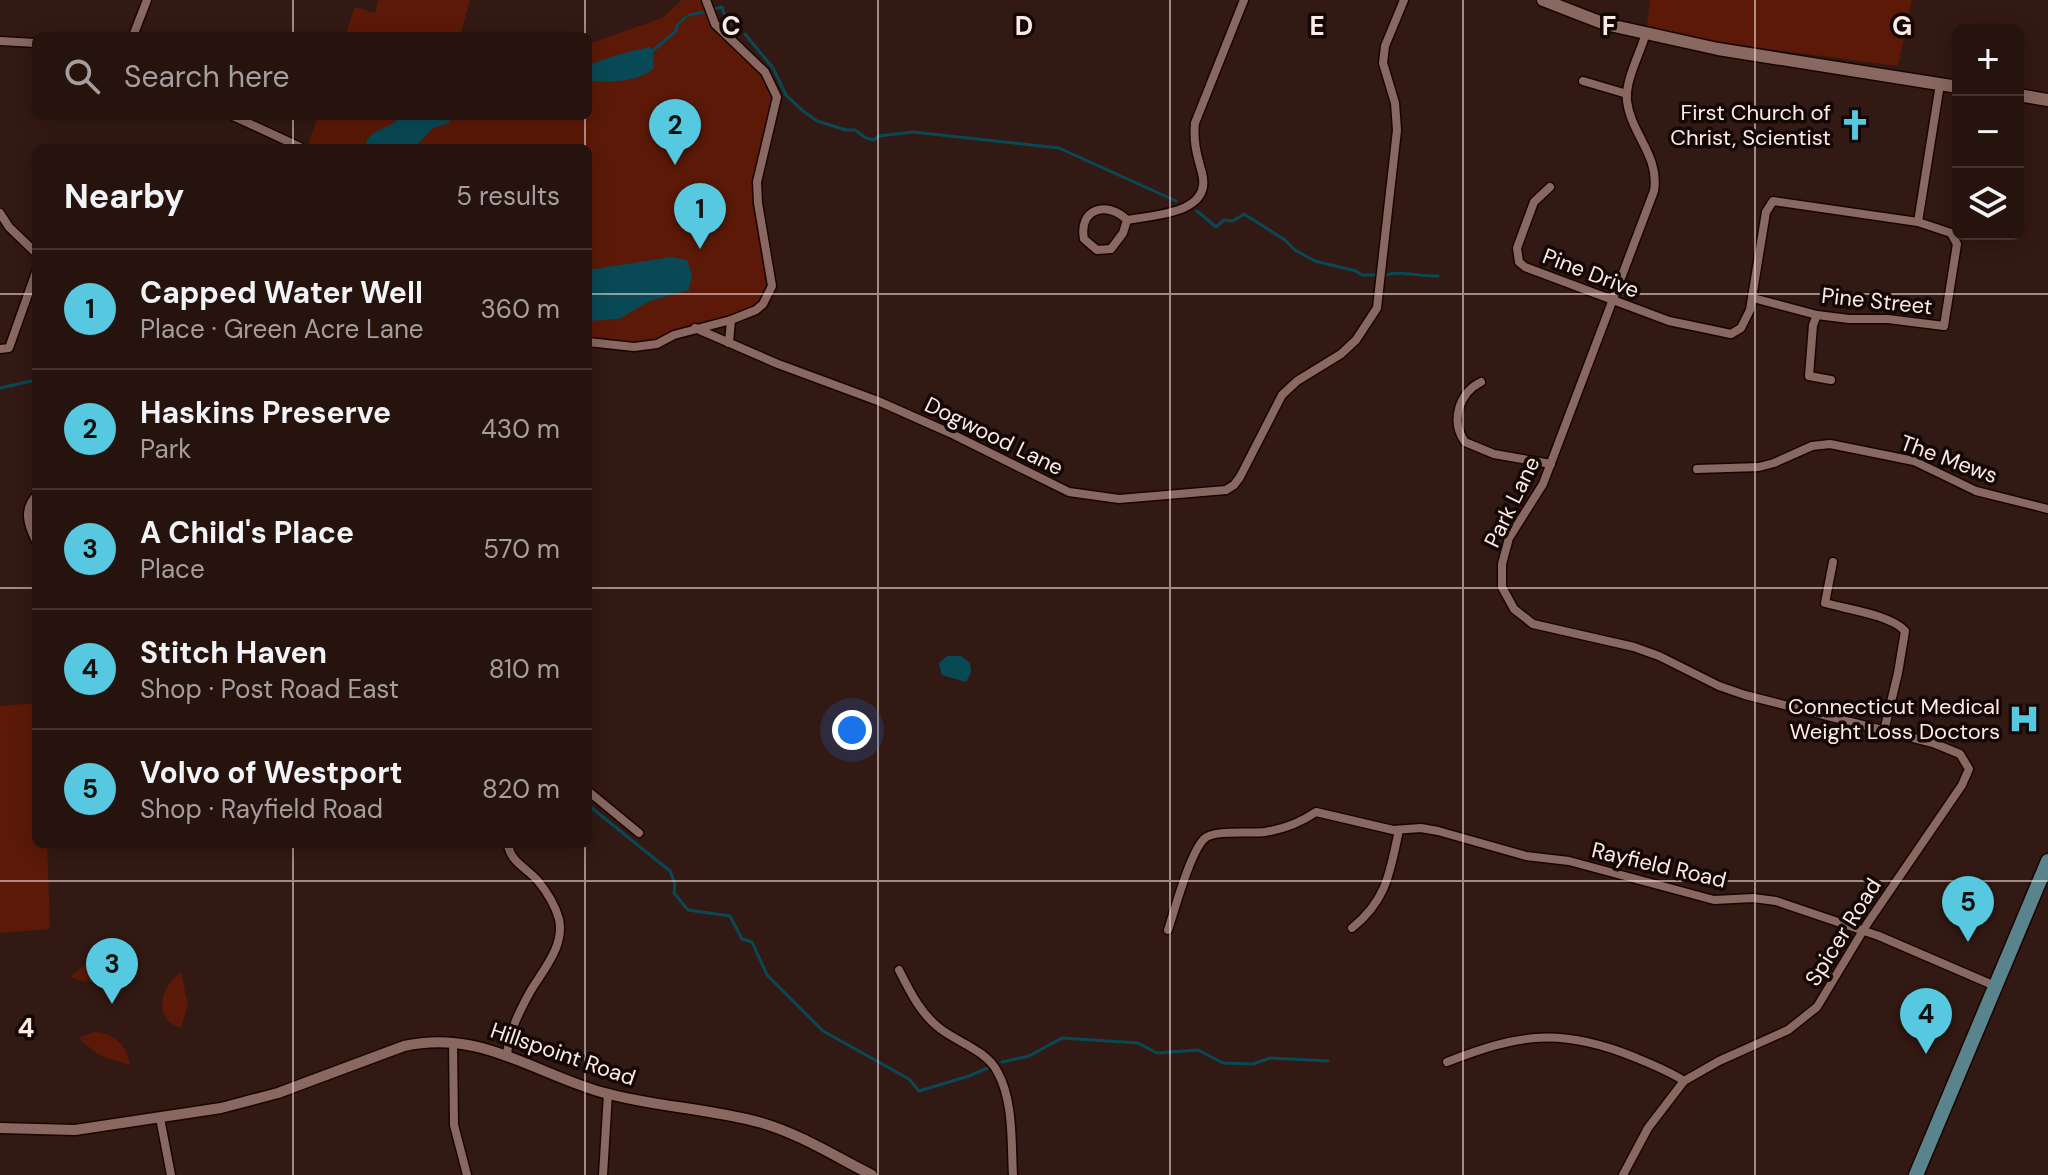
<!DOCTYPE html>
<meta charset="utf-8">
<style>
body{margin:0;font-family:"DM Sans",sans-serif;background:#32201c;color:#f1f3f6}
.controls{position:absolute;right:24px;top:24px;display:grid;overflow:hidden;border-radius:12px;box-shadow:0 4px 20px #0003}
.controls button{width:72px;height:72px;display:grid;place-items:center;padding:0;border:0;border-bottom:2px solid #42322e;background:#26130e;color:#f1f3f6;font:40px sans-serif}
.you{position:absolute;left:852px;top:730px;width:28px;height:28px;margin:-20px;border:6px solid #fff;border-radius:50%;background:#1a73e8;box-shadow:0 0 0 12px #1a73e833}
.badge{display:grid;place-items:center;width:52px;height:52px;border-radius:50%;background:#56c9e1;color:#111;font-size:26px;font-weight:700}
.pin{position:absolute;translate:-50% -66px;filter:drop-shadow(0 2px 4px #0008)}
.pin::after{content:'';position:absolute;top:42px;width:28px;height:24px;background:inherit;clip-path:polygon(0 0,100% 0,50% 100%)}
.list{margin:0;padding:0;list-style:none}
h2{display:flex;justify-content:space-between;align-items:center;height:104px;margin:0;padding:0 32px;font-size:34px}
h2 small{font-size:26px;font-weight:400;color:#a49e9e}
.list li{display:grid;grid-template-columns:52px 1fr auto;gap:24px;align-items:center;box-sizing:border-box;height:120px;padding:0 32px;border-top:2px solid #42322e}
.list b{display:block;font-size:30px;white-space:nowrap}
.list p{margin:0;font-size:26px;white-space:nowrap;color:#a49e9e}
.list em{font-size:26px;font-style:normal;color:#a49e9e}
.icon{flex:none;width:44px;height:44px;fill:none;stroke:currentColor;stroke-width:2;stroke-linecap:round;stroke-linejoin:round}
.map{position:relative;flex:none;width:2048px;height:1175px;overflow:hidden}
.search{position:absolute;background:#26130e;box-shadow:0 4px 20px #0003;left:32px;top:32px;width:560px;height:88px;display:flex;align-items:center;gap:20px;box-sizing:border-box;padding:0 28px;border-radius:12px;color:#a49e9e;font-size:30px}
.panel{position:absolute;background:#26130e;box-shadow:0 4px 20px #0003;left:32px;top:144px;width:560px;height:704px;border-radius:12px}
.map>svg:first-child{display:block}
.green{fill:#5c1907}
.water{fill:#084955}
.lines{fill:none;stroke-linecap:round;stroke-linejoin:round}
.stream{stroke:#084955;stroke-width:3}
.minor-casing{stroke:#1a0401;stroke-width:11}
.tertiary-casing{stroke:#1a0401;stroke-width:13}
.secondary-casing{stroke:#1a0401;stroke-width:15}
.primary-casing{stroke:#1a0401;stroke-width:17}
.minor{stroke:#886860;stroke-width:8}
.tertiary{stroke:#886860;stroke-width:10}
.secondary{stroke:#886860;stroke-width:12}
.primary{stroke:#59848d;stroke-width:14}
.grid{fill:none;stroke:#fdeae5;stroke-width:2;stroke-opacity:0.55}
.labels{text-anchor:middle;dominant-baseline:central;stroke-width:7;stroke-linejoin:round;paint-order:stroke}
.poi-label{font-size:22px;fill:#fdeae5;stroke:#130805;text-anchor:end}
.street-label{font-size:22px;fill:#fdeae5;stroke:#130805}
.grid-label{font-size:26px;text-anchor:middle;font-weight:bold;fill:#fdeae5;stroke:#130805;stroke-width:7;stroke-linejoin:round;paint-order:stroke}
</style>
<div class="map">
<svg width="2048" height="1175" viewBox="0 0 2048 1175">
<rect width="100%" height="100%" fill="#331913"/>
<g class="green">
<path d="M378 0H470L460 36H345L355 7 375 13Z"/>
<path d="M682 0H708L722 33 755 60 775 90 757 182 772 277 763 304 657 344 588 342V148L307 147 318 116H588V44L662 18Z"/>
<path d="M1650 0H1912L1898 66 1646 33Z"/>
<path d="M36 703V844H47L50 929 0 933V706Z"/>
<path d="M124 943C122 978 102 990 70 977L96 956Z"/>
<path d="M181 972 188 1005 181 1028C152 1019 160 987 181 972Z"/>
<path d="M94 1032C115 1033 127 1046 130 1065L101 1056 81 1041 80 1037Z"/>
</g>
<g class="water">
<path d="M649 47 653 50 654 68C638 83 608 82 588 81V66C606 57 629 52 649 47Z"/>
<path d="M400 116H449V123L433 128 416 146 367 148 366 143C373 126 392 130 400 116Z"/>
<path d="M671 257 687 260 692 274 689 290 650 301 619 319 588 321V270Z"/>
<path d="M947 656H961L970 663 971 672 966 682 942 675 939 663Z"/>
</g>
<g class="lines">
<g class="stream">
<path d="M714 9 722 7 726 19 738 28"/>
<path d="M689 15 705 12"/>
<path d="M745 34 773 68 786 95 803 111 817 121 846 130H855L866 138 874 140 879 136 913 132 1059 148 1176 201"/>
<path d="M650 53 676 31 677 25 686 17"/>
<path d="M1197 211 1216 227 1224 220 1233 221 1244 214 1285 240 1295 250 1315 261 1356 271 1362 275H1376"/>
<path d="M1385 275C1402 270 1420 277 1438 276"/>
<path d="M0 388 36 380"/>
<path d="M588 805 670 871 675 884 674 893 688 910 730 916 742 939 752 942 767 975 823 1031 909 1079 919 1091 969 1076 990 1067"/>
<path d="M1002 1062 1029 1056 1062 1038 1138 1043 1157 1053 1198 1050 1223 1063 1253 1064 1270 1058 1328 1061"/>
</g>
<defs>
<g id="minor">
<path d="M133 36 147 0"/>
<path d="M0 41 36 43"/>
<path d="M1583 81 1627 94"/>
<path d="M233 116 300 147"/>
<path d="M1550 187 1534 202 1517 248 1519 262 1525 267 1669 321 1731 334 1741 328 1750 310 1766 212 1773 201 1918 222"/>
<path d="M0 213 9 227 36 253"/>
<path d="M1127 220C1107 200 1078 209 1084 239L1097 250 1111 249 1123 233 1127 220C1153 215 1213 214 1202 173 1197 155 1193 142 1195 123L1244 0"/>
<path d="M1753 298 1817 315 1849 319H1888L1944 326 1957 244 1951 233 1918 222 1940 84"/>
<path d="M1817 315 1813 325 1809 376 1831 380"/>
<path d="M695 328 778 364 878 401 950 433 1069 492 1119 499 1226 490 1234 485 1240 477 1282 395 1297 381 1341 354 1356 340 1377 308 1397 130 1395 103 1383 63 1385 46 1404 0"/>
<path d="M588 342 634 347 657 344 674 335 731 320 756 310 763 304 772 286 758 203 757 182 777 97 765 72 715 24 706 0"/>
<path d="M729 343 731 320"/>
<path d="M0 349 9 348 36 272"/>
<path d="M1481 382C1459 393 1450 421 1465 442L1494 454 1551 464"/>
<path d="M1697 469 1759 467 1774 463 1812 446 1830 444 1914 461 1976 491 2048 509"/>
<path d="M36 496C23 510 28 525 36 541"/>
<path d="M1833 562 1825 603C1846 609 1891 615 1905 631L1898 673 1884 731"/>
<path d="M588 791 639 833"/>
<path d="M1352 928C1387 900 1390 872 1399 830"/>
<path d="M1168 930C1175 909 1190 853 1204 839 1214 829 1250 834 1265 832 1284 829 1300 823 1316 812L1393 830 1421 828 1438 831 1526 856 1569 861 1714 900 1753 898 1776 901 1879 936 1995 986"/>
<path d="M899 970C910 992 922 1016 942 1030 960 1043 986 1051 997 1071 1014 1101 1011 1142 1013 1175"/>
<path d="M453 1042 454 1125 467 1175"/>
<path d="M507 1055C509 1032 519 1012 530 992 543 970 565 946 559 919 555 905 547 892 538 881 527 868 510 862 508 844"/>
<path d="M1447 1062C1519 1034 1560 1027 1634 1057 1651 1064 1669 1071 1684 1081"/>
<path d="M160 1118 171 1175"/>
<path d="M603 1175 608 1094"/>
<path d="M1623 1175 1648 1128 1684 1081 1719 1061 1788 1030 1817 1007 1867 924 1962 785 1969 769 1960 754 1933 743 1745 695 1719 686 1659 656 1634 647 1533 624 1514 609 1502 587V564L1509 538 1543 484 1654 191C1660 156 1631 134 1627 101 1625 80 1640 54 1646 33"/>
</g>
<path id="tertiary" d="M0 1128 75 1130 221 1108 278 1093 404 1046C479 1029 532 1072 601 1092 654 1107 709 1108 762 1123 800 1134 836 1157 872 1175"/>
<g id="secondary">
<path d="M1543 0 1605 24 1718 49 1958 87"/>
<path d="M2018 95 2048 100"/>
</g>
<path id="primary" d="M1916 1175 2048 861"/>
</defs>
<use href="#minor" class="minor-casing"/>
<use href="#tertiary" class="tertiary-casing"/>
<use href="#secondary" class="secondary-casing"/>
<use href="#primary" class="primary-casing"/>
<use href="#minor" class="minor"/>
<use href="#tertiary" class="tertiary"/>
<use href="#secondary" class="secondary"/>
<use href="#primary" class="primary"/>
</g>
<path class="grid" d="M293 0V36M585 0V36M878 0V1175M1170 0V1175M1463 0V1175M1755 0V1175M293 116V148M585 116V148M0 294H36M588 294H2048M0 588H36M588 588H2048M293 844V1175M585 844V1175M0 881H2048"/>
<defs>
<symbol id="church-bare" viewBox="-9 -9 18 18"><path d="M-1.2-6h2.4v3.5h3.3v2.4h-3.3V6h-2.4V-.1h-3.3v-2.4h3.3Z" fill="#56c9e1" stroke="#130805" stroke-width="2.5" paint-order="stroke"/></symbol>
<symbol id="hospital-bare" viewBox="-9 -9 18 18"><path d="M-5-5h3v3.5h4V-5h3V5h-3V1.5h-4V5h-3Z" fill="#56c9e1" stroke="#130805" stroke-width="2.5" paint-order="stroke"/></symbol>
</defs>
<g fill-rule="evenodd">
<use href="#church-bare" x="1833" y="103" width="44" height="44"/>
<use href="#hospital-bare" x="2002" y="697" width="44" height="44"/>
</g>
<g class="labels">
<g class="poi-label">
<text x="1831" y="112">First Church of<tspan x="1831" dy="25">Christ, Scientist</tspan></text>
<text x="2000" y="706">Connecticut Medical<tspan x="2000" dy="25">Weight Loss Doctors</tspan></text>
</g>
<g class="street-label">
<text transform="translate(1591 273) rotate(21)">Pine Drive</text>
<text transform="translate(1877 301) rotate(6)">Pine Street</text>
<text transform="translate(994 436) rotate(26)">Dogwood Lane</text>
<text transform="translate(1949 459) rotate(20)">The Mews</text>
<text transform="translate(1512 502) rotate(-64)">Park Lane</text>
<text transform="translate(1659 865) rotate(13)">Rayfield Road</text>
<text transform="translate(1843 932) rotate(-58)">Spicer Road</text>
<text transform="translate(563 1054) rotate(19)">Hillspoint Road</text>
</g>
</g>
<g class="grid-label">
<text x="731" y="35">C</text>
<text x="1024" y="35">D</text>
<text x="1317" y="35">E</text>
<text x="1609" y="35">F</text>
<text x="1902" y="35">G</text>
<text x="26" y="1037">4</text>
</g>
</svg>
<div class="controls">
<button>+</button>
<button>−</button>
<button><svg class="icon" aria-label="layers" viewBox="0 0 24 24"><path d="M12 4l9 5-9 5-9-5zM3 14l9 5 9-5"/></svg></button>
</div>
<div class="you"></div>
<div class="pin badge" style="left:700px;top:249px">1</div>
<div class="pin badge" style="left:675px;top:165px">2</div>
<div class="pin badge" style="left:112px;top:1004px">3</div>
<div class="pin badge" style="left:1926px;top:1054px">4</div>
<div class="pin badge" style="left:1968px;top:942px">5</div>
<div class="search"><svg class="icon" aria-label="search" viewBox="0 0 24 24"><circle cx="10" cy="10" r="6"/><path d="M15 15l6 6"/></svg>Search here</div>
<section class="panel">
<h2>Nearby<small>5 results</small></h2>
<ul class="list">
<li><span class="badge">1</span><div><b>Capped Water Well</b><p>Place · Green Acre Lane</p></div><em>360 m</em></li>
<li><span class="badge">2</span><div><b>Haskins Preserve</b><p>Park</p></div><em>430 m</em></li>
<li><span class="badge">3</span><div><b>A Child's Place</b><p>Place</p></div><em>570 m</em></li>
<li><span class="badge">4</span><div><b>Stitch Haven</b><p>Shop · Post Road East</p></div><em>810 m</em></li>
<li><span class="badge">5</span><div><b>Volvo of Westport</b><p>Shop · Rayfield Road</p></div><em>820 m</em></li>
</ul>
</section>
</div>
